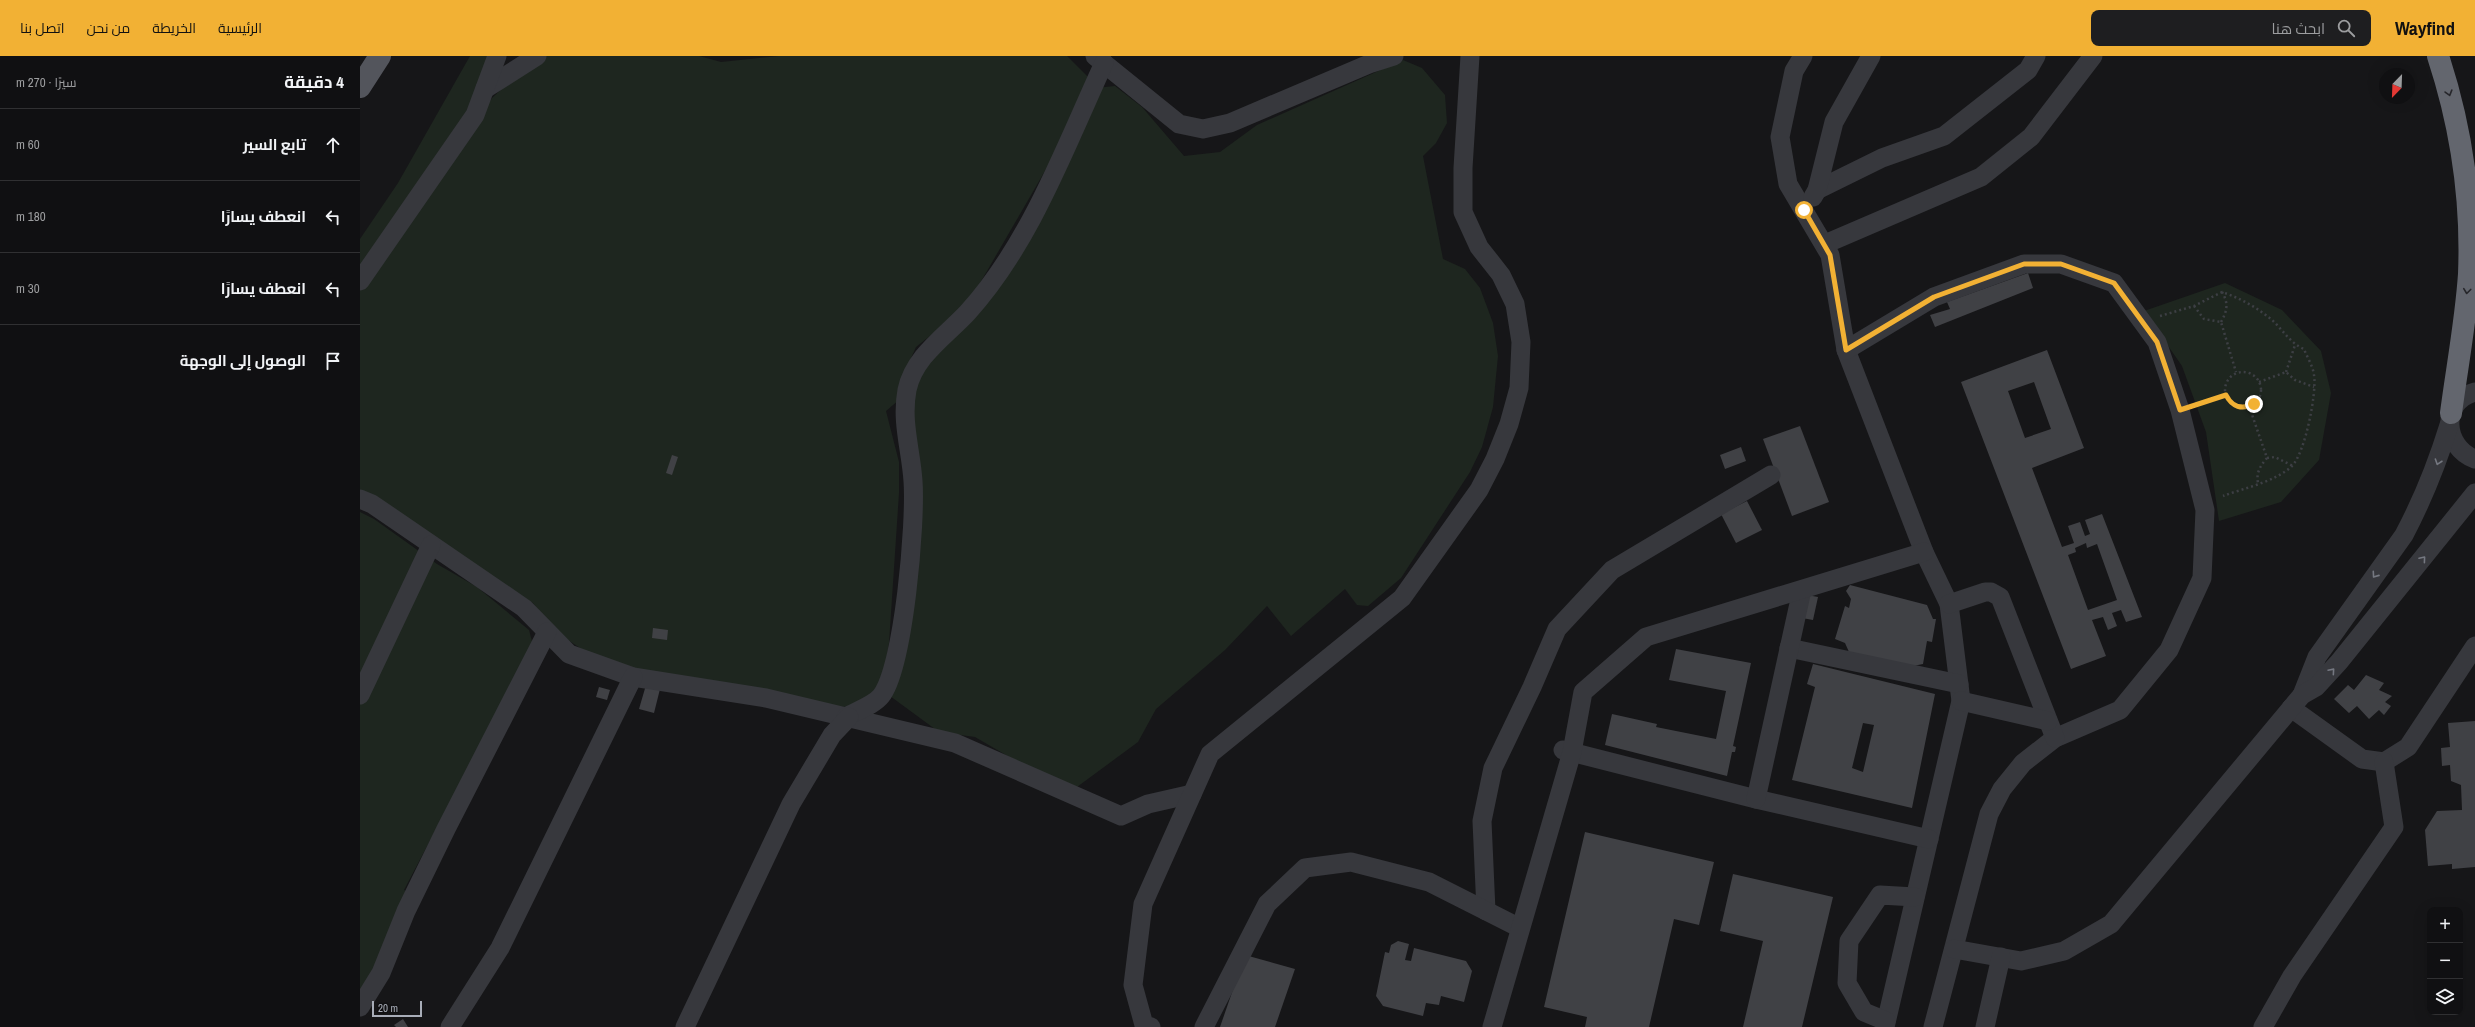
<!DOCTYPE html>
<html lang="ar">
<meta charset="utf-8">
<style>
body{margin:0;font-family:"Archivo Narrow",Cairo,sans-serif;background:#1e1e20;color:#f1f3f6;direction:rtl}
.controls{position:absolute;right:12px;bottom:12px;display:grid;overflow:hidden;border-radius:8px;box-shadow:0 4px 16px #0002}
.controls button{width:36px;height:36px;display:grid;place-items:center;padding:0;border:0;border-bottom:1px solid #303032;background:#101012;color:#f1f3f6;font:20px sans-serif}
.compass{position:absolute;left:2019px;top:12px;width:36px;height:36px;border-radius:50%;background:#101012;box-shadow:0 4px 16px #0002;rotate:203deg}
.scale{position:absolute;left:12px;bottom:10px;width:50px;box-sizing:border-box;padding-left:4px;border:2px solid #a8adb8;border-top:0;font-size:11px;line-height:14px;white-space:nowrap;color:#a8adb8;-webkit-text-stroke:3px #111113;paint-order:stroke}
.stop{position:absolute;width:12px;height:12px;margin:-9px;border:3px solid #f2b134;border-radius:50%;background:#fff}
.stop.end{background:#f2b134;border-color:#fff;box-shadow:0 1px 4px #0008}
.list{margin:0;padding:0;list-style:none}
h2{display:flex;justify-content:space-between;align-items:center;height:52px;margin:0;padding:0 16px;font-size:17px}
h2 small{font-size:13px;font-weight:400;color:#9c9d9f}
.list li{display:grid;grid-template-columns:26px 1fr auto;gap:12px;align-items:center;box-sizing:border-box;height:72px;padding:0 16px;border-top:1px solid #303032}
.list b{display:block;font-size:15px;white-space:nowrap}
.list em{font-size:13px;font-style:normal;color:#9c9d9f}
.icon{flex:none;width:22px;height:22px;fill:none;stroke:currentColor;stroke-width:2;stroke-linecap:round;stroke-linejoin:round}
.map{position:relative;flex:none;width:2115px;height:971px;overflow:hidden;direction:ltr}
header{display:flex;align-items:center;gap:24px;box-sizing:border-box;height:56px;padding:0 20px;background:#f2b134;color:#111}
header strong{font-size:19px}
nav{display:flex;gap:22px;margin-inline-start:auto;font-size:14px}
.search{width:280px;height:36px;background:#1e1e20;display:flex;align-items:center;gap:10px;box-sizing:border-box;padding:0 14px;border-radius:8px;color:#9c9d9f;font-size:15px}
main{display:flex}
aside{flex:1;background:#101012}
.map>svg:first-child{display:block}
.green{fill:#1e261f}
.building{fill:#404145;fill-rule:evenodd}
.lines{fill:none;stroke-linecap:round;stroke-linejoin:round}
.path{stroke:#3d3f44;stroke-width:2.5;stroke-dasharray:2 3;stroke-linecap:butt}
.minor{stroke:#37383d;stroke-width:19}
.major{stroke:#53555c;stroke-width:22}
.highway{stroke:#63666e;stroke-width:22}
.oneway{stroke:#26262a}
.oneway2{stroke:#757881}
.route{stroke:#f2b134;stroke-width:5}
</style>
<header>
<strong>Wayfind</strong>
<div class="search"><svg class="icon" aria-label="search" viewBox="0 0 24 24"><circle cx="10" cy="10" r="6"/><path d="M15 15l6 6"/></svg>ابحث هنا</div>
<nav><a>الرئيسية</a><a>الخريطة</a><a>من نحن</a><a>اتصل بنا</a></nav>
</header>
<main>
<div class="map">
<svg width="2115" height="971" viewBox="0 0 2115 971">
<rect width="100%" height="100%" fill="#161618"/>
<g class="green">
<path d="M110 0H134L110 57 0 218V183L38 127Z"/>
<path d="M184 0H339L361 6 419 0H707L728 21 693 101 616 234 585 268 556 291 543 320 540 343 526 355 539 406V437L529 587 523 624 504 646 484 651 283 617 232 600 193 574 173 547 14 443 0 437V234L132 42 161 15Z"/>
<path d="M1043 4 1062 12 1085 39 1087 67 1076 87 1063 100 1083 203 1105 213 1120 232 1133 267 1138 300 1133 351 1122 391 1110 416 1041 522 1008 550 997 549 985 533 931 580 907 550 865 594 796 653 778 686 717 731 658 706 615 681 579 676 530 640 549 571 547 359 554 322 692 135 722 79 736 32 755 30 782 51 824 100 860 96 897 69Z"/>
<path d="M1865 227 1922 254 1961 295 1971 337 1959 404 1921 446 1859 465 1846 376 1822 310 1784 255Z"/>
<path d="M0 456 14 463 77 508 117 531 169 574 173 589 44 834 48 836 0 943Z"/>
</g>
<g class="building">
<path d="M1668 217 1673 232 1575 271 1570 259 1590 253 1587 246Z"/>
<path d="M1687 294 1724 392 1672 412 1702 491 1714 487 1708 470 1720 466 1725 480 1730 478 1725 464 1742 458 1782 561 1766 566 1761 554 1752 557 1757 570 1748 574 1743 561 1732 564 1746 600 1711 613 1601 326ZM1674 326 1691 373 1665 382 1648 335ZM1726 487 1727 492 1737 488 1757 544 1728 554 1708 499 1716 496 1715 492Z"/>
<path d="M1440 370 1469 446 1432 460 1403 383Z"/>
<path d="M1381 391 1386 405 1365 413 1360 399Z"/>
<path d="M312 399 318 401 312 419 306 417Z"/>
<path d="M1387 445 1402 474 1376 487 1361 458Z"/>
<path d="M1490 529 1567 549 1573 563H1576L1572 586 1567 585 1563 608 1553 610 1489 596 1485 587 1475 583 1485 550 1489 552 1491 543 1486 535Z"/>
<path d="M1447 539 1458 541 1453 564 1442 562Z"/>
<path d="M293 572 308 574 307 584 292 582Z"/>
<path d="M1316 593 1391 607 1373 690 1376 691 1375 696H1372L1367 720 1245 689 1252 658 1297 668 1296 671 1356 683 1366 635 1309 624Z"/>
<path d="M1453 608 1575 638 1552 752 1432 724 1455 631 1447 628ZM1503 667 1514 669 1503 716 1492 712Z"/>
<path d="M2006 619 2024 627 2019 634 2032 640 2025 646 2031 650 2024 659 2019 654 2009 663 1997 650 1989 657 1974 643 1988 629 1994 634Z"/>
<path d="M286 629 300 633 294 657 279 653Z"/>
<path d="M239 631 250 634 247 644 236 641Z"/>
<path d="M2115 665V811L2092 813V808L2068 810 2065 774 2077 755 2102 754 2101 729 2091 725 2090 709 2082 710 2081 692 2090 691 2088 667Z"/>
<path d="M1225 776 1354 806 1339 869 1314 863 1289 971H1225L1227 961 1184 951Z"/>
<path d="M1373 818 1473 841 1442 971H1383L1403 885 1360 875Z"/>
<path d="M1038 885 1049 888 1045 904 1051 905 1054 892 1106 905 1112 915 1104 946 1081 940 1079 949 1066 947 1063 960 1023 950 1016 940 1025 896 1029 897 1031 889Z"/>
<path d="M885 899 935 913 915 971H860Z"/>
<path d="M43 963 48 971H36L34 969Z"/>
</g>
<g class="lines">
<g class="path">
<path d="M1834 250 1844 263 1861 266 1876 316"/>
<path d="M1800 260 1834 250 1862 236C1880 242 1898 252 1912 264 1923 274 1930 287 1944 293 1947 301 1953 310 1954 319 1957 337 1945 397 1932 410 1915 426 1884 432 1863 440"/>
<path d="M1861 266C1867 255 1869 248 1862 236"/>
<path d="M1926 316 1935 289"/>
<circle cx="1883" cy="334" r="18"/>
<path d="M1899 326 1926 316 1935 324 1954 331"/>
<path d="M1836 349 1866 339"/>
<path d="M1889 350 1907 402C1900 410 1896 417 1898 427"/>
<path d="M1907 402 1915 401 1933 410"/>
</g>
<g class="minor">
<path d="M735 0 819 68 843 73 870 67 1009 8 1034 0"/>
<path d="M1443 0 1434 15 1420 81 1428 128 1470 199 1486 294 1564 496 1589 548 1601 645 1525 971"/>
<path d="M125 33 177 0"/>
<path d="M1457 134 1522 102 1584 80 1668 14 1676 0"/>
<path d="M1453 141 1457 134 1474 66 1511 0"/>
<path d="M1465 188 1621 121 1671 81 1733 0"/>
<path d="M0 225 115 59 137 0"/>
<path d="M1486 294 1574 241 1664 208H1701L1754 227 1797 286 1820 354 1845 454 1842 522 1809 594 1760 654 1695 682 1663 707 1642 733 1629 758 1573 971"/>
<path d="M2115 336C2080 345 2083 391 2115 403"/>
<path d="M0 443 12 448 164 552 209 598 273 621 406 642 595 687 761 760 788 748 832 738"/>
<path d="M1589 548 1625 536H1631L1640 541 1695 682"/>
<path d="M1429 592 1599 628"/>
<path d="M0 639 71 489"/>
<path d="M1942 639 1957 601 2044 479C2063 443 2077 408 2089 369"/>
<path d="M1601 645 1688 665"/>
<path d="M1931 652 2002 703 2024 706 2048 691 2115 590"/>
<path d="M486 661C496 655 514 649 521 640 544 611 556 465 553 425 551 394 541 366 547 334 554 300 586 280 608 256 671 186 705 91 744 7"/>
<path d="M1203 694 1396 743 1569 783"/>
<path d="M1396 743 1442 534"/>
<path d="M1126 855 1122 765 1133 712 1172 631 1197 573 1252 514 1411 419"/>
<path d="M1594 893 1661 905 1704 895 1751 868 1942 639 1956 631 1979 606 2115 437"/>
<path d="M0 951 21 917 46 855 86 773 187 576"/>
<path d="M1526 965 1504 956 1487 927 1489 885 1520 839 1555 841"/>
<path d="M90 971 140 892 273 621"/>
<path d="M325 971 431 748 472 679 489 661"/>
<path d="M791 971 784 969 773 929 783 848 850 698 1042 542 1119 434 1135 403 1149 368 1159 332 1161 286 1155 248 1141 219 1119 191 1103 156V112L1110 0"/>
<path d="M844 971 907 848 945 812 991 806 1069 826 1160 872"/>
<path d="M1132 971 1212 696 1223 636 1286 581 1564 496"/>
<path d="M1625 971 1641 901"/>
<path d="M1903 971 1932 920 2034 771 2024 706"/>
</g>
<path class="major" d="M0 31 20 0"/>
<path class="highway" d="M2078 0C2101 70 2112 144 2109 218 2106 264 2097 311 2091 357"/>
</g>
<defs><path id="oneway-chevron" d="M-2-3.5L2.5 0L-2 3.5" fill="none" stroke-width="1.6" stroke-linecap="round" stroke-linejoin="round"/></defs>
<g class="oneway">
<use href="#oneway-chevron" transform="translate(2089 37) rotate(74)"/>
<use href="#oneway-chevron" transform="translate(2107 235) rotate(97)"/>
</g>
<g class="oneway2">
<use href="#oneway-chevron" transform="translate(2078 406) rotate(109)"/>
<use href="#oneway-chevron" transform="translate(2063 503) rotate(-50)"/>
<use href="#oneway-chevron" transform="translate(2015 519) rotate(125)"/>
<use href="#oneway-chevron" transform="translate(1972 615) rotate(-49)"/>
</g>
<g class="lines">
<path class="route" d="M1444 154 1470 199 1486 294 1574 241 1664 208H1701L1754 227 1797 286 1820 354 1866 339C1872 351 1882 354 1894 348"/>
</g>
</svg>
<div class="controls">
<button>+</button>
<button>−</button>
<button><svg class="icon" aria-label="layers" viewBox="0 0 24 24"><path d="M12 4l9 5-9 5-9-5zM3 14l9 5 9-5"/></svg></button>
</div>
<svg class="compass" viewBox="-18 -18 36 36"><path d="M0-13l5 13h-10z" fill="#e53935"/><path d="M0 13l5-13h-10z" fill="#9c9d9f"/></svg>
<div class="scale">20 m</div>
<div class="stop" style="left:1444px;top:154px"></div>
<div class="stop end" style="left:1894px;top:348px"></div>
</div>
<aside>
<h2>4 دقيقة<small>سيرًا · 270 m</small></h2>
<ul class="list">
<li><svg class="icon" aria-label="ahead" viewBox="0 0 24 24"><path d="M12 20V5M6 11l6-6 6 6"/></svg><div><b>تابع السير</b></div><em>60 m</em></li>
<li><svg class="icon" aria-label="left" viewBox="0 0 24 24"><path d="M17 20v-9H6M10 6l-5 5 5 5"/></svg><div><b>انعطف يسارًا</b></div><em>180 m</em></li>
<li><svg class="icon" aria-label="left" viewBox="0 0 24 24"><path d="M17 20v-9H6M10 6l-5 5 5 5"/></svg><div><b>انعطف يسارًا</b></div><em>30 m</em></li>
<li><svg class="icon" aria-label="arrive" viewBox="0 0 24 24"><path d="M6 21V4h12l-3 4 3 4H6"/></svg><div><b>الوصول إلى الوجهة</b></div></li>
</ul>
</aside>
</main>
